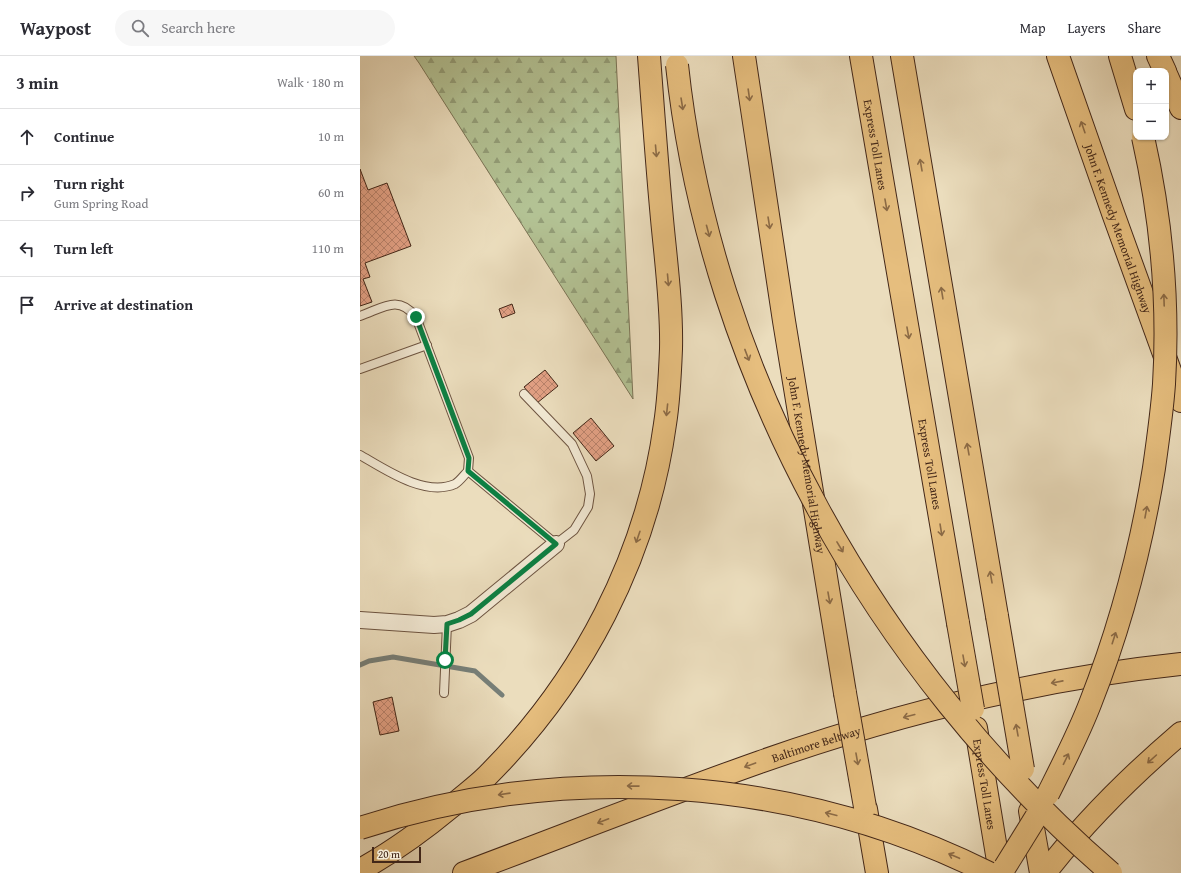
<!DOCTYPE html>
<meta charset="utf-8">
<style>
body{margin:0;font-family:"Gentium Book Plus",serif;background:#f7f7f7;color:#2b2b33}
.controls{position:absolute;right:12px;top:12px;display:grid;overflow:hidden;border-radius:8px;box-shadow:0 1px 3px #0004}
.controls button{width:36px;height:36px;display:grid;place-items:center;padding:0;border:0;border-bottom:1px solid #e1e1e2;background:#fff;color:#2b2b33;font:20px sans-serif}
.scale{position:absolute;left:12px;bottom:10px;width:49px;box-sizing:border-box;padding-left:4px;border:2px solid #432718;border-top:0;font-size:11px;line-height:14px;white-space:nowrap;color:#432718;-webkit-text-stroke:3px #f2e9d4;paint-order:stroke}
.stop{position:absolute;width:12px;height:12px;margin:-9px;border:3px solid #0b8043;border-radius:50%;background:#fff}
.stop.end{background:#0b8043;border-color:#fff;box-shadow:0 1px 4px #0008}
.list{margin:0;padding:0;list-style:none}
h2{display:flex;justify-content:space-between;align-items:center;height:52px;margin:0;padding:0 16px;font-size:17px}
h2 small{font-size:13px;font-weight:400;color:#7c7c81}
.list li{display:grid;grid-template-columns:26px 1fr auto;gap:12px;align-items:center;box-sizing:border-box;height:56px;padding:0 16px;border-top:1px solid #e1e1e2}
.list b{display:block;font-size:15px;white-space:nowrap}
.list p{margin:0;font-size:13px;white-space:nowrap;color:#7c7c81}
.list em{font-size:13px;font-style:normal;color:#7c7c81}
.icon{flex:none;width:22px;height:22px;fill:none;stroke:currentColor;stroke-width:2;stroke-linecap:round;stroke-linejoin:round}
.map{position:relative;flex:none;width:821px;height:817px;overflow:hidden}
header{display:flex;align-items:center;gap:24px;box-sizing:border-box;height:56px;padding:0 20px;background:#fff;border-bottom:1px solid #e1e1e2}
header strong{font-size:19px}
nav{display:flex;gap:22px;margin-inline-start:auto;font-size:14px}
.search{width:280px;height:36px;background:#f7f7f7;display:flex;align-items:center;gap:10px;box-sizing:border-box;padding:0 14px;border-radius:22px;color:#7c7c81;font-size:15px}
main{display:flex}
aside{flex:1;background:#fff}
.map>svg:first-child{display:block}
.forest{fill:url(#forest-firs);stroke:#7b7456}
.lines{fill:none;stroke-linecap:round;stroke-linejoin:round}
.stream{stroke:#777f78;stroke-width:5}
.building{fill:url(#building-cross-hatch);stroke:#432718}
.lane-casing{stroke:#6d5441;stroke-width:10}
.street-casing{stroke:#6d5441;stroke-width:18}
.highway-casing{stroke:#432718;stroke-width:24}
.lane{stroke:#f2e9d4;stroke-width:8}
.street{stroke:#f2e9d4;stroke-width:16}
.highway{stroke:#e6be7e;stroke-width:22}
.highway-bridge-casing{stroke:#432718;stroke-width:24;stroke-linecap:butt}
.highway-bridge{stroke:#e6be7e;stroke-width:22}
.oneway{stroke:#8c6b46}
.route{stroke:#0b8043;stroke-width:5}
.labels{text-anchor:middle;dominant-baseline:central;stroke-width:3;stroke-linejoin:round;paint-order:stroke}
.street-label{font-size:12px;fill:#432718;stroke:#f2e9d4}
</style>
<header>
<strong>Waypost</strong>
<div class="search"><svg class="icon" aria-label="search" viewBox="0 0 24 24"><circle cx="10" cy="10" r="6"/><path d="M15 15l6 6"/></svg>Search here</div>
<nav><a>Map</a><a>Layers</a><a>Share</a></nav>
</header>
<main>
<aside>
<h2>3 min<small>Walk · 180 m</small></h2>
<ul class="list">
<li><svg class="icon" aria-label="ahead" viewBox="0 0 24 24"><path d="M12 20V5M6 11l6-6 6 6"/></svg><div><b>Continue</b></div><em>10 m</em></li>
<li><svg class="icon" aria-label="right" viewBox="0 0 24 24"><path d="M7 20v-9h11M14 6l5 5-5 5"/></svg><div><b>Turn right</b><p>Gum Spring Road</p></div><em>60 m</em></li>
<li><svg class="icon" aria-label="left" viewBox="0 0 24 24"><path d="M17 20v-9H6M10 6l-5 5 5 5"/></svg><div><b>Turn left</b></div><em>110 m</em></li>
<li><svg class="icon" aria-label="arrive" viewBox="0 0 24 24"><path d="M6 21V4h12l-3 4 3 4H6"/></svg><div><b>Arrive at destination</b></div></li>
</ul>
</aside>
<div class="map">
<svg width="821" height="817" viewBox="0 0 821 817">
<defs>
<pattern id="forest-firs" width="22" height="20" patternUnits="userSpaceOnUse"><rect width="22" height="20" fill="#b3c294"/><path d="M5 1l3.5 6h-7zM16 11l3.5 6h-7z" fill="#939e78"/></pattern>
<pattern id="building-cross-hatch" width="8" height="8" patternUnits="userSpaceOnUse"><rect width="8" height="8" fill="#e3a185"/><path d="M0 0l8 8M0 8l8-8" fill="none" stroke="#ba836c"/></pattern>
</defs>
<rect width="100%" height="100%" fill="#ebddbd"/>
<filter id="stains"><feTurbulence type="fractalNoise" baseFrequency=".005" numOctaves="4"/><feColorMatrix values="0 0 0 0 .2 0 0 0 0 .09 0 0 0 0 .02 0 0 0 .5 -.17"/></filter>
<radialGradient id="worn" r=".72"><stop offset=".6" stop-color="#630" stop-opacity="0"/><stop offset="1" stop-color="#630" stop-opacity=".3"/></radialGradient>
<path class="forest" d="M54 0H256L273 343 59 7Z"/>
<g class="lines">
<path class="stream" d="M0 609 9 605 33 601 115 615 142 639"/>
</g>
<g class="building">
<path d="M0 113 8 134 27 127 51 190 5 207 10 221 3 223 12 246 0 250Z"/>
<path d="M152 248 155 257 142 262 139 253Z"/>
<path d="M185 314 198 330 177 347 164 331Z"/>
<path d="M231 362 254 390 236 405 213 377Z"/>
<path d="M32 641 39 675 20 679 13 646Z"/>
</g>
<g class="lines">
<defs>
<g id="lane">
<path d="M0 260C23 252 38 238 56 261L109 402 108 415C104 419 100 425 95 428 65 441 26 414 0 399"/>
<path d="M0 313 67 289"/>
<path d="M108 415 196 488 214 474 228 451 230 438 227 420 212 388 164 338"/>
<path d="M84 637 87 568"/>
</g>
<path id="street" d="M0 564 74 569 87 568 99 564 111 558 196 488"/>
<g id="highway">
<path id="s1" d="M384 0 424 265 485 637"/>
<path id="s2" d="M501 0 598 567"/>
<path d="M542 0 637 560"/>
<path id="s3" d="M698 0 754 160 821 345"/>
<path d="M760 0 776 53"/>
<path d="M798 0 805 15"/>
<path d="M806 18 821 52"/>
<path id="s4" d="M616 672 640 817"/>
<path d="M506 753 517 817"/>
<path d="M670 755 681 817"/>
<path d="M0 814C33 796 63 774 92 750 103 740 116 731 127 720 222 625 287 501 305 368 309 343 310 318 311 293 312 250 306 206 302 163 297 109 293 54 289 0"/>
<path id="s5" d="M104 817C203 780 301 741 400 706 536 658 678 623 821 608"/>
<path d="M685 817C725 765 772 719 821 677"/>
</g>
</defs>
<use href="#lane" class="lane-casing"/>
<use href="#street" class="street-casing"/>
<use href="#highway" class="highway-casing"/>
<use href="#lane" class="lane"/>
<use href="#street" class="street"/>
<use href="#highway" class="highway"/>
<defs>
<g id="highway-bridge">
<path d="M317 9C350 319 516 614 751 817"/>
<path d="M637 560 663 713"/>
<path d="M598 567 613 653"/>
<path d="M485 637 505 751"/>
<path d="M688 738C703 708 718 679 730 648 760 572 781 493 794 412 798 384 802 356 804 328 809 246 801 161 783 81"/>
<path d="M0 772C206 705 435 720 629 817"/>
<path d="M645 811 676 761"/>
</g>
</defs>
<use href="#highway-bridge" class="highway-bridge-casing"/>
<use href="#highway-bridge" class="highway-bridge"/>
</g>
<defs><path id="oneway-shaft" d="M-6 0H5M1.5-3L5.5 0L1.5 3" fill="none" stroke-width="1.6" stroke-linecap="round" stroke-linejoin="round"/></defs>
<g class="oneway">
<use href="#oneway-shaft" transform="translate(389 39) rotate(82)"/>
<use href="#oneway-shaft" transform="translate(322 48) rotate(81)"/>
<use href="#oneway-shaft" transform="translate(723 71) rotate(-109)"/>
<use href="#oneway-shaft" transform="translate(296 95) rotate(85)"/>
<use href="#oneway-shaft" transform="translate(561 109) rotate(-100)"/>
<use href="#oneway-shaft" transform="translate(526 149) rotate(80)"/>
<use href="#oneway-shaft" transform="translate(409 167) rotate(81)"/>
<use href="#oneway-shaft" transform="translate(348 175) rotate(75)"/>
<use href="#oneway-shaft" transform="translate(308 224) rotate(85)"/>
<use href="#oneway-shaft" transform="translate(582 237) rotate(-99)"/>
<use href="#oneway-shaft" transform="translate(804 244) rotate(-92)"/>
<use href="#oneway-shaft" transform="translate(548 277) rotate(80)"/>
<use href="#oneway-shaft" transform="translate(387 299) rotate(69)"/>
<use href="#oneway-shaft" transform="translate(307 354) rotate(96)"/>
<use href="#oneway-shaft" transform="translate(608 393) rotate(-100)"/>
<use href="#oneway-shaft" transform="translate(786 456) rotate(-80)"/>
<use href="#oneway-shaft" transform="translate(581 474) rotate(81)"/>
<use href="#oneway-shaft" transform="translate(278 481) rotate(109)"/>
<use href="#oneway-shaft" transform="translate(480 491) rotate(59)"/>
<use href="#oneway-shaft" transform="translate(631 521) rotate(-100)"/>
<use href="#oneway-shaft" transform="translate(469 542) rotate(80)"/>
<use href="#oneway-shaft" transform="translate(754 582) rotate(-72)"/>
<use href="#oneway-shaft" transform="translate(604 605) rotate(80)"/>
<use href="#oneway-shaft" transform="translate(697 626) rotate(169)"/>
<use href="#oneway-shaft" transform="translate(549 660) rotate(165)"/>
<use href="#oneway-shaft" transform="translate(657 674) rotate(-100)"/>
<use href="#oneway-shaft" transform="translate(497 703) rotate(80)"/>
<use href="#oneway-shaft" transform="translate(706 703) rotate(-64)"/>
<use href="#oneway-shaft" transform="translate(792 703) rotate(138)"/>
<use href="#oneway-shaft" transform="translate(390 709) rotate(160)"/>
<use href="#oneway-shaft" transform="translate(273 730) rotate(-179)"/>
<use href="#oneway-shaft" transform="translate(144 738) rotate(172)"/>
<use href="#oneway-shaft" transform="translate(471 758) rotate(-166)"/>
<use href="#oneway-shaft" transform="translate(243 765) rotate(159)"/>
<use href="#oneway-shaft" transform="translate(594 800) rotate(-157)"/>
</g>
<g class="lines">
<path class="route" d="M56 261 109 402 108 415 196 488 111 558 99 564 87 568 85 604"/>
</g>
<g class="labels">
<g class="street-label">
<text stroke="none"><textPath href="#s2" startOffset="90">Express Toll Lanes</textPath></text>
<text stroke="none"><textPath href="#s3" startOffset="183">John F. Kennedy Memorial Highway</textPath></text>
<text stroke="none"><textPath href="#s1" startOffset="414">John F. Kennedy Memorial Highway</textPath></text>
<text stroke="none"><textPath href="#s2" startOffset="414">Express Toll Lanes</textPath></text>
<text stroke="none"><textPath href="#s5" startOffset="375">Baltimore Beltway</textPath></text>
<text stroke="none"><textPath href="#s4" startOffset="57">Express Toll Lanes</textPath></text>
</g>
</g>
<rect width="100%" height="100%" filter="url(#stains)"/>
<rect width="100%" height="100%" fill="url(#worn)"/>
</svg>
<div class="controls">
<button>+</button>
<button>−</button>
</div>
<div class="scale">20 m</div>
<div class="stop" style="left:85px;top:604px"></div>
<div class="stop end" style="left:56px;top:261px"></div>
</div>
</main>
